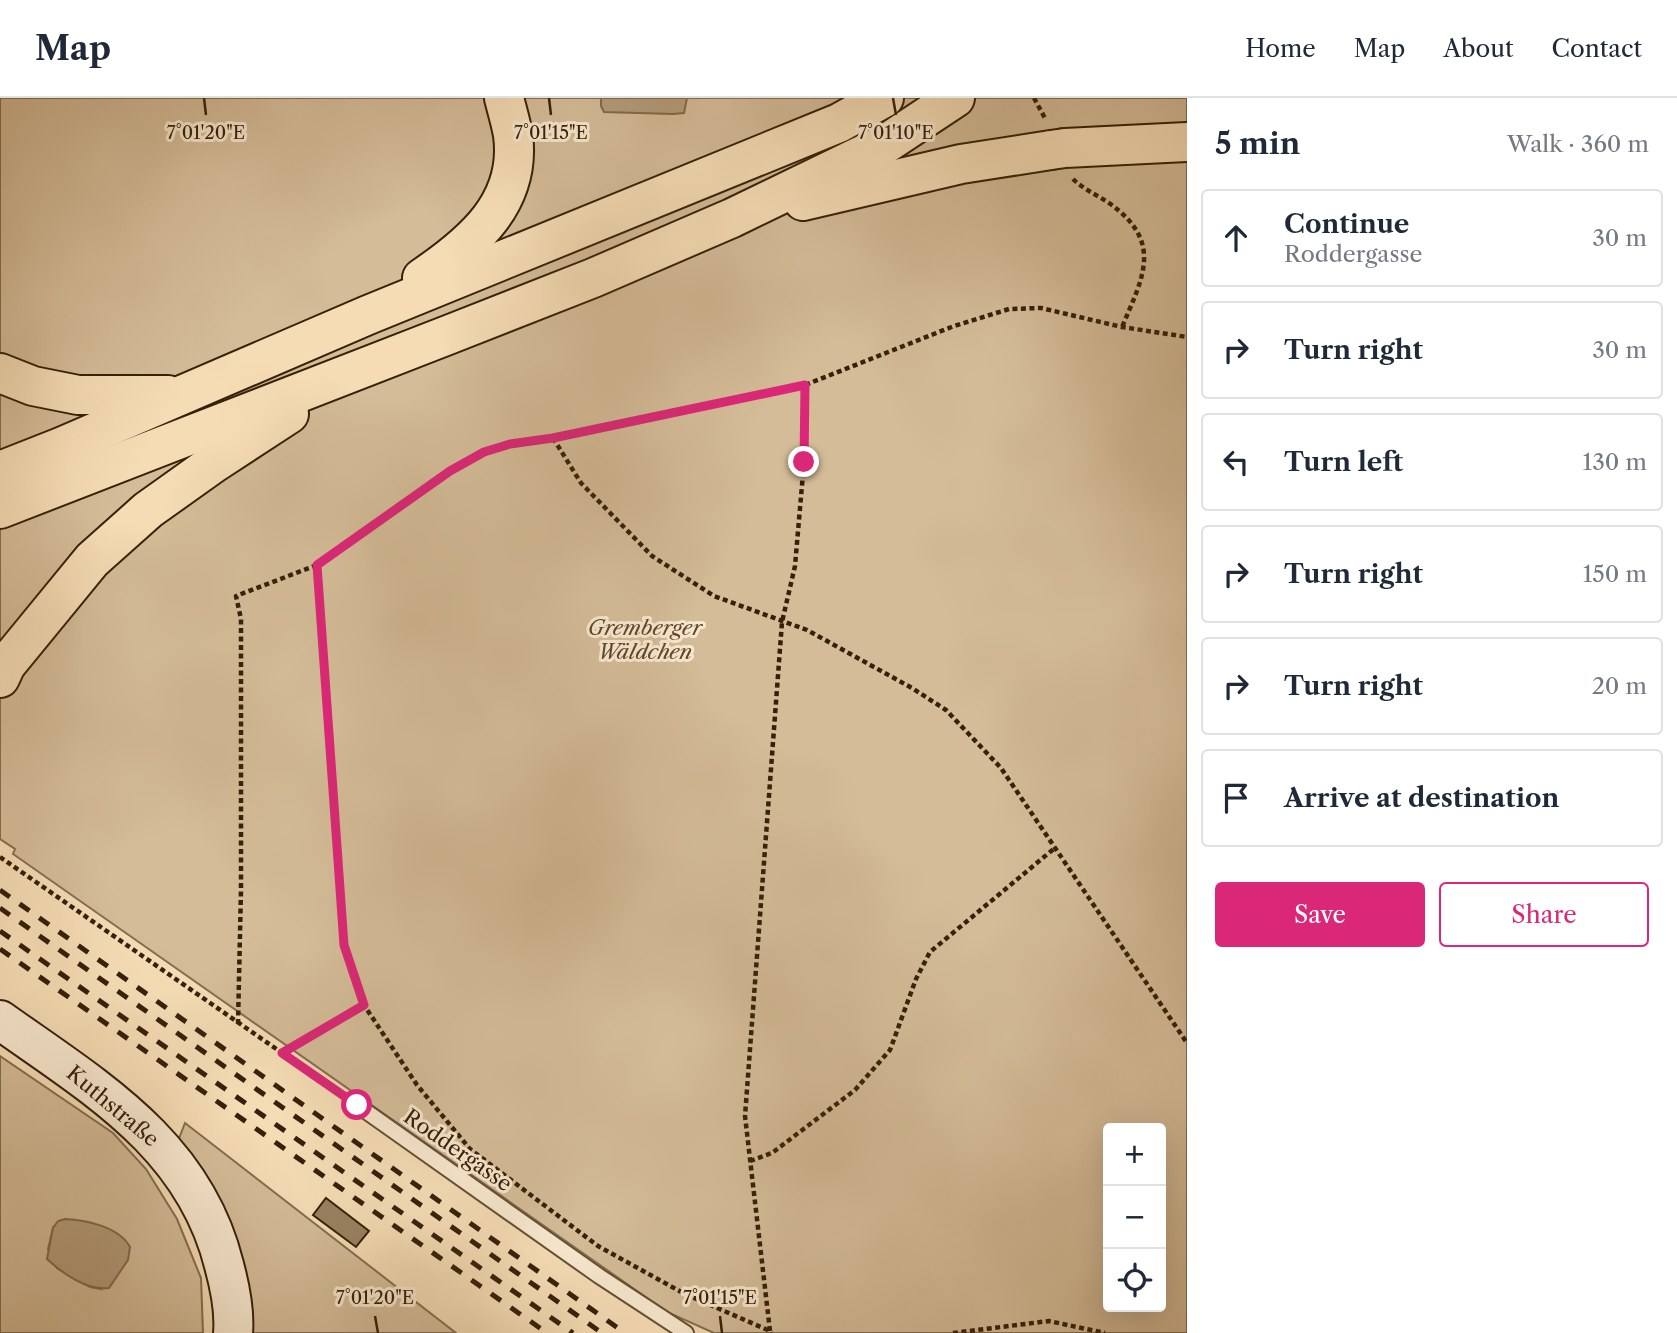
<!DOCTYPE html>
<meta charset="utf-8">
<style>
body{margin:0;font-family:"Libre Caslon Text",serif;background:#f6f6f7;color:#1f2937}
.controls{position:absolute;right:21px;bottom:21px;display:grid;overflow:hidden;border-radius:7px;box-shadow:0 7px 28px #0002}
.controls button{width:63px;height:63px;display:grid;place-items:center;padding:0;border:0;border-bottom:2px solid #e0e1e3;background:#fff;color:#1f2937;font:35px sans-serif}
.stop{position:absolute;width:21px;height:21px;margin:-16px;border:5px solid #db2777;border-radius:50%;background:#fff}
.stop.end{background:#db2777;border-color:#fff;box-shadow:0 2px 7px #0008}
.list{margin:0;padding:0;list-style:none}
h2{display:flex;justify-content:space-between;align-items:center;height:91px;margin:0;padding:0 28px;font-size:30px}
h2 small{font-size:23px;font-weight:400;color:#747a83}
.list li{display:grid;grid-template-columns:46px 1fr auto;gap:21px;align-items:center;box-sizing:border-box;height:98px;margin:0 14px 14px;padding:0 14px;border:2px solid #e0e1e3;border-radius:7px}
.list b{display:block;font-size:26px;white-space:nowrap}
.list p{margin:0;font-size:23px;white-space:nowrap;color:#747a83}
.list em{font-size:23px;font-style:normal;color:#747a83}
.actions{display:flex;gap:14px;padding:21px 28px}
.actions a{flex:1;padding:16px 0;border:2px solid #db2777;border-radius:7px;text-align:center;font-size:24px;color:#db2777}
.actions .main{background:#db2777;color:#fff}
.icon{flex:none;width:38px;height:38px;fill:none;stroke:currentColor;stroke-width:2;stroke-linecap:round;stroke-linejoin:round}
.map{position:relative;flex:none;width:1187px;height:1235px;overflow:hidden}
header{display:flex;align-items:center;gap:42px;box-sizing:border-box;height:98px;padding:0 35px;background:#fff;border-bottom:2px solid #e0e1e3}
header strong{font-size:33px}
nav{display:flex;gap:38px;margin-inline-start:auto;font-size:24px}
main{display:flex}
aside{flex:1;background:#fff}
.map>svg:first-child{display:block}
.green{fill:#d4bc98;stroke:#846e50;stroke-width:2;fill-rule:evenodd}
.water{fill:#b49c7b;stroke:#816a4d;stroke-width:2}
.building{fill:#998262;stroke:#352009;stroke-width:2}
.lines{fill:none;stroke-linecap:round;stroke-linejoin:round}
.lane-casing{stroke:#654f34;stroke-width:18}
.secondary-casing{stroke:#352009;stroke-width:42}
.highway-casing{stroke:#352009;stroke-width:42}
.path{stroke:#352009;stroke-width:4.5;stroke-dasharray:5 3.5;stroke-linecap:butt}
.lane{stroke:#f8e8cf;stroke-width:14}
.secondary{stroke:#f8e8cf;stroke-width:38}
.highway{stroke:#f5dcb5;stroke-width:38}
.rail{stroke:#352009;stroke-width:5;stroke-dasharray:12 12;stroke-linecap:butt}
.highway-bridge-casing{stroke:#352009;stroke-width:42;stroke-linecap:butt}
.highway-bridge{stroke:#f5dcb5;stroke-width:38}
.route{stroke:#db2777;stroke-width:9}
.ticks{fill:none;stroke:#352009;stroke-width:2.5}
.labels{text-anchor:middle;dominant-baseline:central;stroke-width:6;stroke-linejoin:round;paint-order:stroke}
.park-label{font-size:21px;font-style:italic;fill:#5d472d;stroke:#f8e8cf}
.street-label{font-size:21px;fill:#352009;stroke:#f8e8cf}
.ticks-label{font-size:18px;text-anchor:middle;fill:#352009;stroke:#f8e8cf;stroke-width:6;stroke-linejoin:round;paint-order:stroke}
</style>
<header>
<strong>Map</strong>
<nav><a>Home</a><a>Map</a><a>About</a><a>Contact</a></nav>
</header>
<main>
<div class="map">
<svg width="1187" height="1235" viewBox="0 0 1187 1235">
<rect width="100%" height="100%" fill="#f5dcb5"/>
<filter id="stains"><feTurbulence type="fractalNoise" baseFrequency=".00286" numOctaves="4"/><feColorMatrix values="0 0 0 0 .2 0 0 0 0 .09 0 0 0 0 .02 0 0 0 .5 -.17"/></filter>
<radialGradient id="worn" r=".72"><stop offset=".6" stop-color="#630" stop-opacity="0"/><stop offset="1" stop-color="#630" stop-opacity=".3"/></radialGradient>
<g class="green">
<path d="M0 0H1187V1235H714L667 1214 13 756 15 751 0 741ZM1108 1030H1161V1209H1108Z"/>
<path d="M0 958 113 1035 146 1071 177 1121 201 1180 203 1235H0ZM53 1130 101 1191 90 1189 57 1170 48 1151Z"/>
<path d="M185 1025 456 1235H245L178 1043Z"/>
</g>
<g class="water">
<path d="M601 0H687L684 15 673 16 604 14 601 8Z"/>
<path d="M65 1121C87 1122 119 1129 130 1149L128 1162 109 1190C87 1193 62 1175 47 1161L53 1130 58 1123Z"/>
</g>
<path class="building" d="M326 1100 369 1133 356 1149 313 1117Z"/>
<g class="lines">
<defs>
<path id="lane" d="M357 1007 599 1178 686 1235"/>
<path id="secondary" d="M0 922C94 989 194 1046 224 1167 230 1189 235 1212 233 1235"/>
<g id="highway">
<path d="M1065 50 1187 44"/>
<path d="M803 103 961 66 1051 52"/>
<path d="M422 180C472 146 522 105 513 37 511 25 507 12 504 0"/>
<path d="M0 275 33 288 78 297H168"/>
<path d="M0 373 61 349 368 217 839 25 884 0"/>
<path d="M0 411 448 237 593 180 732 120 887 45 955 0"/>
<path d="M0 580 6 567 92 462 148 412 214 365 289 316"/>
</g>
</defs>
<use href="#lane" class="lane-casing"/>
<use href="#secondary" class="secondary-casing"/>
<use href="#highway" class="highway-casing"/>
<g class="path">
<path d="M1034 0 1046 22"/>
<path d="M1073 81C1083 91 1097 97 1109 105 1164 144 1143 179 1122 229"/>
<path d="M553 340 581 385 652 458 714 498 807 532 912 590 946 612 1001 670 1187 945"/>
<path d="M317 467 344 847 364 907 417 987 470 1051 598 1148 683 1195 770 1233 771 1235"/>
<path d="M0 759 344 998"/>
<path d="M238 926 241 791V521L236 498 317 467 450 373 484 354 510 346 553 340 805 287 954 228 1009 211 1041 210 1122 229 1187 239"/>
<path d="M282 955 364 907"/>
<path d="M750 1063 772 1055 855 992 890 952 916 881 930 854 1056 749"/>
<path d="M770 1233 745 1018 782 524 795 468 804 364 805 287"/>
<path d="M953 1235 1049 1223 1105 1235"/>
</g>
<use href="#lane" class="lane"/>
<use href="#secondary" class="secondary"/>
<use href="#highway" class="highway"/>
<g class="rail">
<path d="M0 792 625 1235"/>
<path d="M0 810 602 1235"/>
<path d="M0 833 573 1235"/>
<path d="M0 851 547 1235"/>
</g>
<defs>
<path id="highway-bridge" d="M1051 52 1065 50"/>
</defs>
<use href="#highway-bridge" class="highway-bridge-casing"/>
<use href="#highway-bridge" class="highway-bridge"/>
</g>
<g class="lines">
<path class="route" d="M357 1007 282 955 364 907 344 847 317 467 450 373 484 354 510 346 553 340 805 287 804 364"/>
</g>
<path class="ticks" d="M204 0 206 17M549 0 551 17M893 0 896 17M375 1218 378 1235M720 1218 722 1235"/>
<g class="labels">
<g class="park-label">
<text x="645" y="529">Gremberger<tspan x="645" dy="24">Wäldchen</tspan></text>
</g>
<g class="street-label">
<text transform="translate(113 1008) rotate(40)">Kuthstraße</text>
<text transform="translate(458 1052) rotate(35)">Roddergasse</text>
</g>
</g>
<g class="ticks-label">
<text x="206" y="41">7°01'20"E</text>
<text x="551" y="41">7°01'15"E</text>
<text x="896" y="41">7°01'10"E</text>
<text x="375" y="1206">7°01'20"E</text>
<text x="720" y="1206">7°01'15"E</text>
</g>
<rect width="100%" height="100%" filter="url(#stains)"/>
<rect width="100%" height="100%" fill="url(#worn)"/>
</svg>
<div class="controls">
<button>+</button>
<button>−</button>
<button><svg class="icon" aria-label="locate" viewBox="0 0 24 24"><circle cx="12" cy="12" r="6"/><path d="M12 2v4M12 18v4M2 12h4M18 12h4"/></svg></button>
</div>
<div class="stop" style="left:357px;top:1007px"></div>
<div class="stop end" style="left:804px;top:364px"></div>
</div>
<aside>
<h2>5 min<small>Walk · 360 m</small></h2>
<ul class="list">
<li><svg class="icon" aria-label="ahead" viewBox="0 0 24 24"><path d="M12 20V5M6 11l6-6 6 6"/></svg><div><b>Continue</b><p>Roddergasse</p></div><em>30 m</em></li>
<li><svg class="icon" aria-label="right" viewBox="0 0 24 24"><path d="M7 20v-9h11M14 6l5 5-5 5"/></svg><div><b>Turn right</b></div><em>30 m</em></li>
<li><svg class="icon" aria-label="left" viewBox="0 0 24 24"><path d="M17 20v-9H6M10 6l-5 5 5 5"/></svg><div><b>Turn left</b></div><em>130 m</em></li>
<li><svg class="icon" aria-label="right" viewBox="0 0 24 24"><path d="M7 20v-9h11M14 6l5 5-5 5"/></svg><div><b>Turn right</b></div><em>150 m</em></li>
<li><svg class="icon" aria-label="right" viewBox="0 0 24 24"><path d="M7 20v-9h11M14 6l5 5-5 5"/></svg><div><b>Turn right</b></div><em>20 m</em></li>
<li><svg class="icon" aria-label="arrive" viewBox="0 0 24 24"><path d="M6 21V4h12l-3 4 3 4H6"/></svg><div><b>Arrive at destination</b></div></li>
</ul>
<div class="actions"><a class="main">Save</a><a>Share</a></div>
</aside>
</main>
